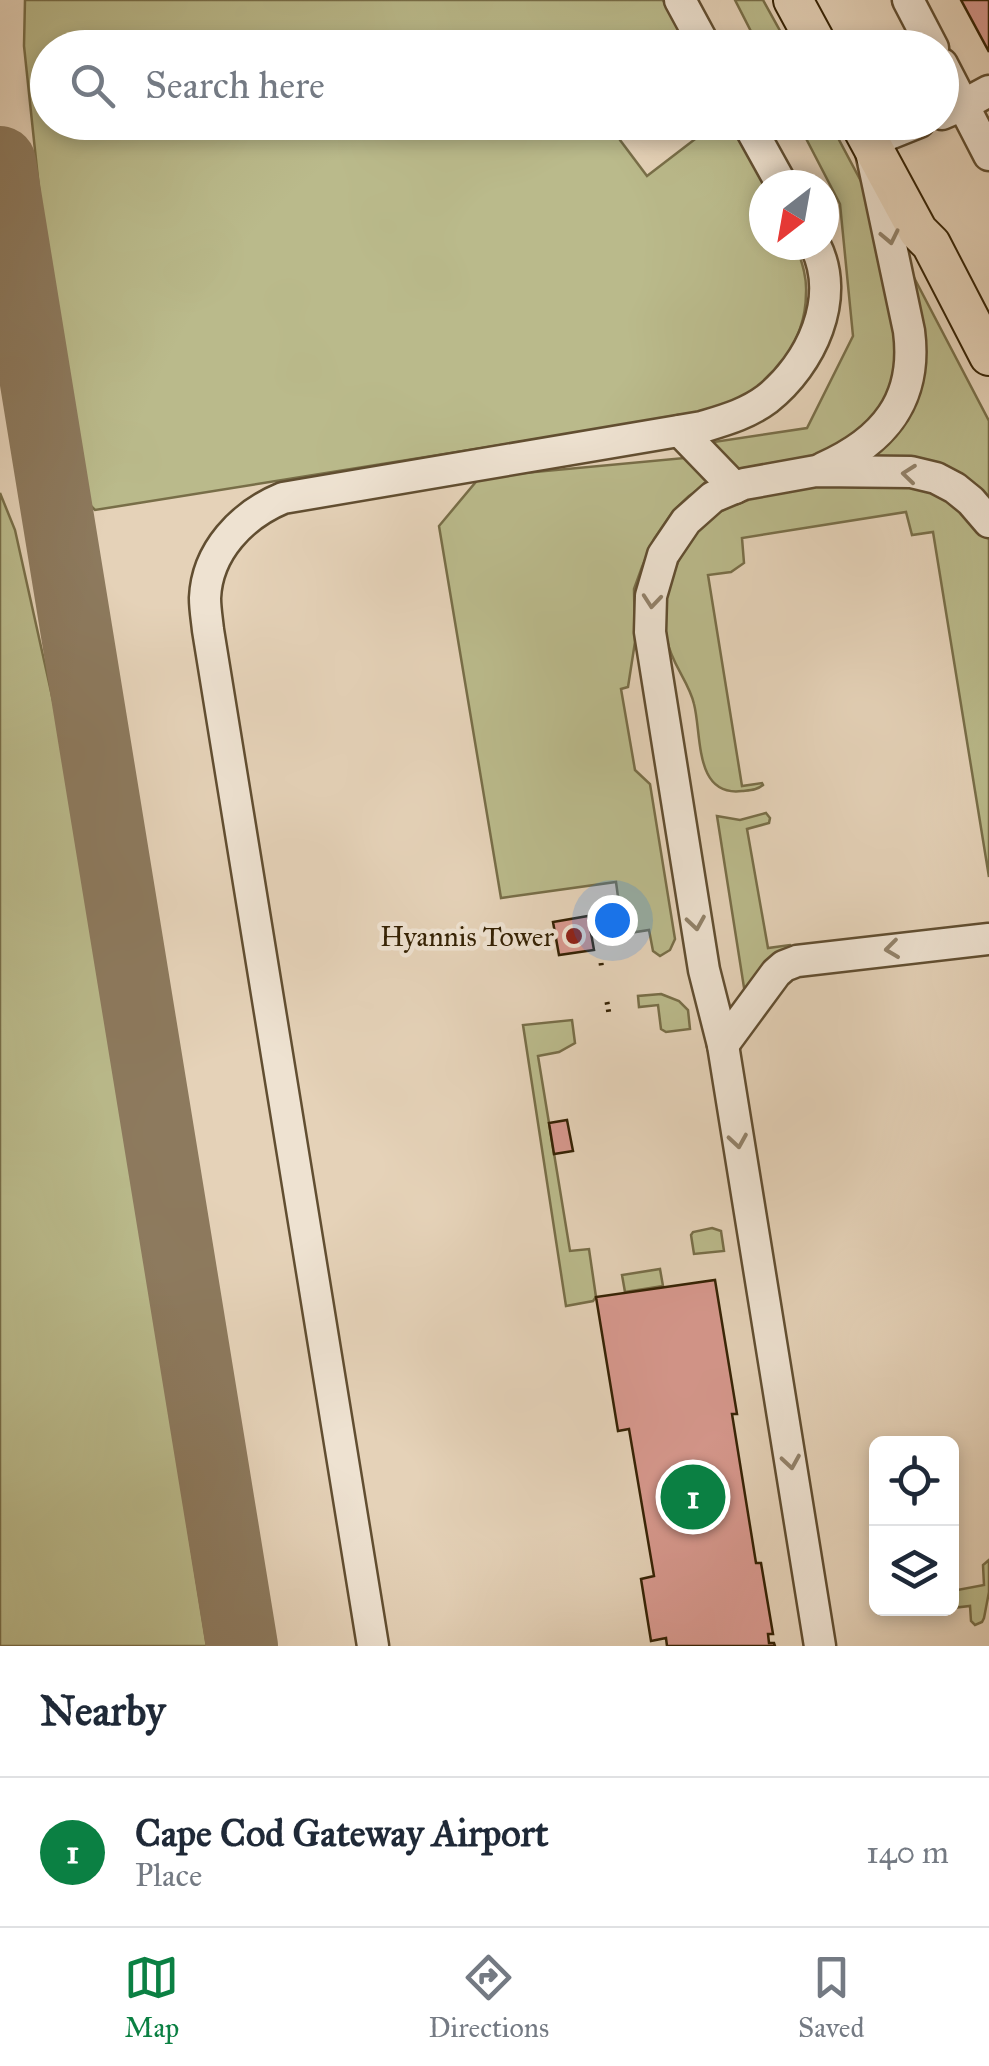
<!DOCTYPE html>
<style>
body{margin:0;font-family:"IM FELL Great Primer",serif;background:#f2f2f3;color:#1f2937}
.controls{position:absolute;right:30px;bottom:30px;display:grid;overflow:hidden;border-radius:15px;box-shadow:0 5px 15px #0003}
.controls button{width:90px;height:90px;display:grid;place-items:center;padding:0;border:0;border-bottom:2px solid #e0e1e3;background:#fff;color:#1f2937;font:50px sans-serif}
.compass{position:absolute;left:749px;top:170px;width:90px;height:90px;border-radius:50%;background:#fff;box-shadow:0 5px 15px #0003;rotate:211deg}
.you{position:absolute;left:612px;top:920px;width:35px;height:35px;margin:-25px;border:8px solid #fff;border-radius:50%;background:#1a73e8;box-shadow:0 0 0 15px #1a73e833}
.badge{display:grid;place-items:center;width:65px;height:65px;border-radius:50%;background:#0b8043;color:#fff;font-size:32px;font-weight:700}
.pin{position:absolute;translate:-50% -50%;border:5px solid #fff;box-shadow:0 2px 10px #0006}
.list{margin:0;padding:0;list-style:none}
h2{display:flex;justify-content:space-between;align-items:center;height:130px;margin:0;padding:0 40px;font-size:42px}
h2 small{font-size:32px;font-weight:400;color:#747a83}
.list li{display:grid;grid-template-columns:65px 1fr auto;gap:30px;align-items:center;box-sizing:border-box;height:150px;padding:0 40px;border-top:2px solid #e0e1e3}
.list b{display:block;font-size:38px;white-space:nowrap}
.list p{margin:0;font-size:32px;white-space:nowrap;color:#747a83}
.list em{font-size:32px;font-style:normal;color:#747a83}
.icon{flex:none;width:55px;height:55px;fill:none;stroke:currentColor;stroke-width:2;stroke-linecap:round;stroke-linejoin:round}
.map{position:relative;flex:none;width:989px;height:1646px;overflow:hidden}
.search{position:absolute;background:#fff;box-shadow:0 5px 15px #0003;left:30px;right:30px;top:30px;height:110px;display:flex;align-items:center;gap:25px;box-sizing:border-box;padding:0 35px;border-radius:55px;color:#747a83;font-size:38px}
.sheet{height:280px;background:#fff}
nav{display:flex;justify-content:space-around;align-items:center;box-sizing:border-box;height:140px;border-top:2px solid #e0e1e3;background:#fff;font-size:28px;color:#747a83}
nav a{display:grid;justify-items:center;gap:5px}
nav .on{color:#0b8043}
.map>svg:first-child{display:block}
.green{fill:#baba8b;stroke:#786e48;stroke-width:2.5}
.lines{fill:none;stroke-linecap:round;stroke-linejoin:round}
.taxiway{stroke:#8d7a5e;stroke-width:72}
.building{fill:#d8998f;stroke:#352204;stroke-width:2.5}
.minor-casing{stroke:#614e31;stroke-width:35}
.major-casing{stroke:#352204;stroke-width:42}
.path{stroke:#352204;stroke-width:5;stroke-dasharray:2.5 5;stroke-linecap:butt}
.minor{stroke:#eee2d1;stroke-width:30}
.major{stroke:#e5d2b8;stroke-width:38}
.oneway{stroke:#92826a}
.poi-dot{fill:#8f2418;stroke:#eee2d1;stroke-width:4}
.labels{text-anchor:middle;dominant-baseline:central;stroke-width:9;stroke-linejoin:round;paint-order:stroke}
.poi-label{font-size:28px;fill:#352204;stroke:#eee2d1;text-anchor:end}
</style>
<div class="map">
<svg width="989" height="1646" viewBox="0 0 989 1646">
<rect width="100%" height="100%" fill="#e5d2b8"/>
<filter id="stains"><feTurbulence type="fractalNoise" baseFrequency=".002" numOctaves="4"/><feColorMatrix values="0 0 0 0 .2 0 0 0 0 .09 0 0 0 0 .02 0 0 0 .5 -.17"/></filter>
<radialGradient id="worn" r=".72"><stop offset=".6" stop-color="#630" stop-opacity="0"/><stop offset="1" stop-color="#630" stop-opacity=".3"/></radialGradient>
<g class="green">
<path d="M25 0H663L688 47 48 48V122L636 123 620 136V140L647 176 716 123H729L766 185H764V245H796L797 248C802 263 807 277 806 293 806 341 771 390 725 406 713 410 700 412 687 415L95 510 88 503 41 207 24 46Z"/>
<path d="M735 0H763L789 47H759Z"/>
<path d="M798 123H830L863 185 899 332 900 376 871 427 818 455 738 469 707 443 807 428 853 336 840 204Z"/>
<path d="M909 268 989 421V502L872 460V455L887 440Z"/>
<path d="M695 457 711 481 689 496 673 511 654 539 642 567 634 589 635 642 628 687 621 689 635 770 650 784 675 939 670 950 660 956 653 951 649 930 623 934 616 882 501 898 439 526 480 477Z"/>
<path d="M859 480 926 484 982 528 989 538V877L933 532 912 535 906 512 742 538 744 563 731 572 708 575 742 786 762 783 763 785C757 790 751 790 742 791 694 797 702 735 694 704 689 682 671 663 667 640 657 589 684 529 732 505 764 489 822 486 859 480Z"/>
<path d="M0 493 15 530 66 759 207 1646H0Z"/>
<path d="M766 813 770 818 769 823 747 829 768 948 790 945 792 947 745 994 717 816 740 820Z"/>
<path d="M661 994 679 1001 688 1010 690 1029 666 1032 661 1029 658 1005 639 1007 638 996Z"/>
<path d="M572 1020 575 1043 559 1052 538 1056 570 1251 589 1249 596 1297 593 1301 566 1306 523 1025Z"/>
<path d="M712 1228 721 1231 724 1251 694 1254 691 1235 693 1232Z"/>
<path d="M660 1269 663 1286 625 1292 622 1275Z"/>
<path d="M989 1560V1592L984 1618 982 1622 975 1625 971 1621 970 1606 952 1608V1591L984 1585 983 1565Z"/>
</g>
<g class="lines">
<path class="taxiway" d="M0 162 242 1646"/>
</g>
<g class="building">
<path d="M961 0H989V52Z"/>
<path d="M588 916 594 950 559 955 553 922Z"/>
<path d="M567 1120 573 1151 554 1154 549 1123Z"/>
<path d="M715 1280 737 1414H732L756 1563H761L773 1634H768L769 1643H774L775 1646H667L666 1638 651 1641 641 1579 654 1576 629 1429 618 1431 596 1297Z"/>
</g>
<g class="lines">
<defs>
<g id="minor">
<path d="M680 0 706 48"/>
<path d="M908 0 933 48"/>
<path d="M942 64 989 155"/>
<path d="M942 114 963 105 989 91"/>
<path d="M747 122 782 185"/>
<path d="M680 431 735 488"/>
<path d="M823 468C884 441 918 400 909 331L869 142 919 122"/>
<path d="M723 1045 776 973 784 966 797 961 989 939"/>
<path d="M373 1646 208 630C207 620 205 609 205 598 207 551 242 515 283 498L702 427C725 420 747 414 767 399 811 364 842 298 815 245"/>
<path d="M820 1646 723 1045 704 970 650 632 651 596 663 555 686 521 713 497 744 484 816 471 911 472 936 478 955 488 971 501 989 522"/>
</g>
<g id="major">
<path d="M793 0 819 48"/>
<path d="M859 122 918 231 931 244 989 356"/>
</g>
</defs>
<use href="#minor" class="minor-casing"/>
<use href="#major" class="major-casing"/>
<g class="path">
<path d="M601 963 602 970"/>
<path d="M607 1002 609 1014"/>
</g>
<use href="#minor" class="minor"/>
<use href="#major" class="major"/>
</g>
<defs><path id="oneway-chevron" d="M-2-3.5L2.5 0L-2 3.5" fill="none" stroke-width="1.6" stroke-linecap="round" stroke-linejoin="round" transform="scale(2.5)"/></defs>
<g class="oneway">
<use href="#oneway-chevron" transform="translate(890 237) rotate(78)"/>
<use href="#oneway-chevron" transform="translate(909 474) rotate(-174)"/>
<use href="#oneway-chevron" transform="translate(652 601) rotate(95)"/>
<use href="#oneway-chevron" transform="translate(696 923) rotate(81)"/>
<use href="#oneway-chevron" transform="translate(892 949) rotate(173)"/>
<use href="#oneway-chevron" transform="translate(738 1141) rotate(81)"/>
<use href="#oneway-chevron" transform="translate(791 1462) rotate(81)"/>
</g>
<circle class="poi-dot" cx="574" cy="936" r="10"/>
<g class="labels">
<g class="poi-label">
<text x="554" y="936">Hyannis Tower</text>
</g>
</g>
<rect width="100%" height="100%" filter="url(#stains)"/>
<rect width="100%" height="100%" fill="url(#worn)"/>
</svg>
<div class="controls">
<button><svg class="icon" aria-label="locate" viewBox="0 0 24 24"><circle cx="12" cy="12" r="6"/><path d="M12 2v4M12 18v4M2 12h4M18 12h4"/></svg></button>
<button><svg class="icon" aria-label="layers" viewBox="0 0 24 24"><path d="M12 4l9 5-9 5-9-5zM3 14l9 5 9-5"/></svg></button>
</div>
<svg class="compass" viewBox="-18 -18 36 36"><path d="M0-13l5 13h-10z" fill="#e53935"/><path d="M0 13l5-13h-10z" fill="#747a83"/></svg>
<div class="you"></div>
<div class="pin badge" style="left:693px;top:1497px">1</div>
<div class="search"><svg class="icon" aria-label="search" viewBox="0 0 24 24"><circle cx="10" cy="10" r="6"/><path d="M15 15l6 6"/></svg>Search here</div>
</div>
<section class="sheet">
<h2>Nearby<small></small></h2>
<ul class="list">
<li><span class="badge">1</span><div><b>Cape Cod Gateway Airport</b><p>Place</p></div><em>140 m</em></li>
</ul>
</section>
<nav>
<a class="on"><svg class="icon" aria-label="map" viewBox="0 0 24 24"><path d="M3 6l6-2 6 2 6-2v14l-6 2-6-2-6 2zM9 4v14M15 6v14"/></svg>Map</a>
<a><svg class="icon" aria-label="directions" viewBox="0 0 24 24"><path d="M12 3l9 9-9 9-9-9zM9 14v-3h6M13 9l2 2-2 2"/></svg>Directions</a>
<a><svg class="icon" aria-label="saved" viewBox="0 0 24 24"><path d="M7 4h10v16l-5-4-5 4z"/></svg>Saved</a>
</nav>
